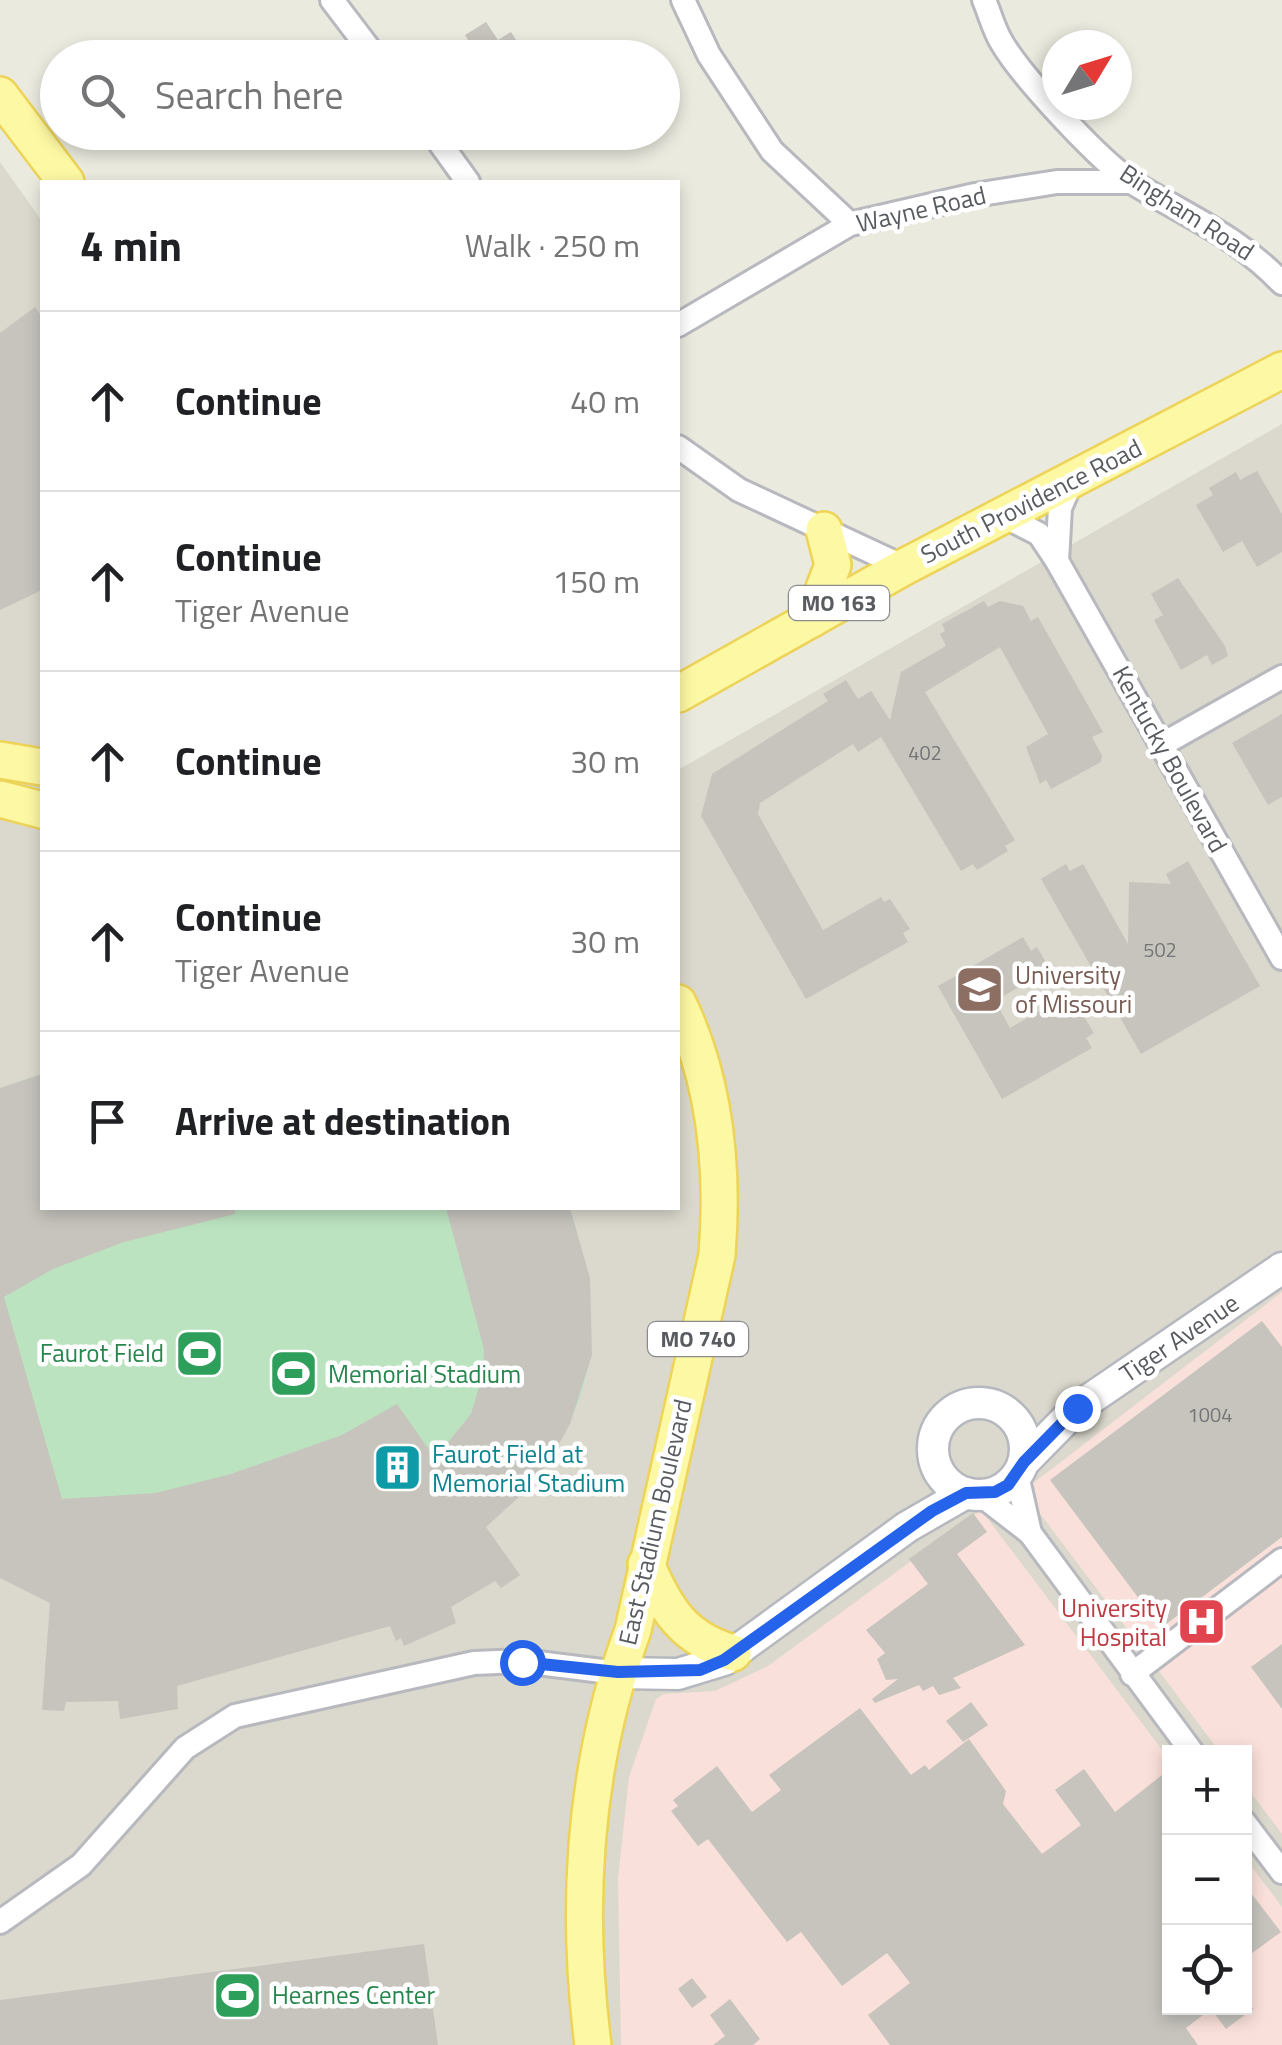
<!DOCTYPE html>
<meta charset="utf-8">
<style>
body{margin:0;font-family:"Titillium Web",sans-serif;background:#f2f2f2;color:#202124}
.controls{position:absolute;right:30px;bottom:30px;display:grid;overflow:hidden;border-radius:0px;box-shadow:0 5px 15px #0003}
.controls button{width:90px;height:90px;display:grid;place-items:center;padding:0;border:0;border-bottom:2px solid #e0e0e0;background:#fff;color:#202124;font:50px sans-serif}
.compass{position:absolute;left:1042px;top:30px;width:90px;height:90px;border-radius:50%;background:#fff;box-shadow:0 5px 15px #0003;rotate:52deg}
.stop{position:absolute;width:30px;height:30px;margin:-22px;border:8px solid #2563eb;border-radius:50%;background:#fff}
.stop.end{background:#2563eb;border-color:#fff;box-shadow:0 2px 10px #0008}
.list{margin:0;padding:0;list-style:none}
h2{display:flex;justify-content:space-between;align-items:center;height:130px;margin:0;padding:0 40px;font-size:42px}
h2 small{font-size:32px;font-weight:400;color:#757577}
.list li{display:grid;grid-template-columns:65px 1fr auto;gap:30px;align-items:center;box-sizing:border-box;height:180px;padding:0 40px;border-top:2px solid #e0e0e0}
.list b{display:block;font-size:38px;white-space:nowrap}
.list p{margin:0;font-size:32px;white-space:nowrap;color:#757577}
.list em{font-size:32px;font-style:normal;color:#757577}
.icon{flex:none;width:55px;height:55px;fill:none;stroke:currentColor;stroke-width:2;stroke-linecap:round;stroke-linejoin:round}
.map{position:relative;flex:none;width:1282px;height:2045px;overflow:hidden}
.search{position:absolute;background:#fff;box-shadow:0 5px 15px #0003;left:40px;top:40px;width:640px;height:110px;display:flex;align-items:center;gap:25px;box-sizing:border-box;padding:0 35px;border-radius:55px;color:#757577;font-size:38px}
.panel{position:absolute;background:#fff;box-shadow:0 5px 15px #0003;left:40px;top:180px;width:640px;height:1030px;border-radius:0px}
.map>svg:first-child{display:block}
.education{fill:#dbd9cd;fill-rule:evenodd}
.medical{fill:#fae0da}
.green{fill:#bce3c0}
.building{fill:#c6c4bd}
.lines{fill:none;stroke-linecap:round;stroke-linejoin:round}
.street-casing{stroke:#b7b9be;stroke-width:28}
.secondary-casing{stroke:#b5b8be;stroke-width:35}
.primary-casing{stroke:#edd357;stroke-width:40}
.street{stroke:#fff;stroke-width:22}
.secondary{stroke:#fff;stroke-width:30}
.primary{stroke:#fdf8a3;stroke-width:35}
.route{stroke:#2563eb;stroke-width:12}
.labels{text-anchor:middle;dominant-baseline:central;stroke-width:9;stroke-linejoin:round;paint-order:stroke}
.number-label{font-size:20px;fill:#747577}
.shield{fill:#fff;stroke:#8a8c90;stroke-width:2.5}
.shield-label{font-size:22px;font-weight:bold;fill:#585b60}
.street-label{font-size:25px;fill:#585b60;stroke:#fff}
.education-label{font-size:25px;fill:#785e54;stroke:#fff;text-anchor:start}
.leisure-label{font-size:25px;fill:#27864d;stroke:#fff;text-anchor:start}
.culture-label{font-size:25px;fill:#0d838f;stroke:#fff;text-anchor:start}
.health-label{font-size:25px;fill:#be3a42;stroke:#fff;text-anchor:end}
</style>
<div class="map">
<svg width="1282" height="2045" viewBox="0 0 1282 2045">
<rect width="100%" height="100%" fill="#ebeadf"/>
<path class="education" d="M0 162 42 221V1208H678V770L1282 424V2045H0ZM1170 1752H1244V2008H1170Z"/>
<g class="medical">
<path d="M1282 1292V1834L1245 1785 1244 1752H1220L1023 1491Z"/>
<path d="M981 1510 1169 1759 1170 2008H1244L1245 1858 1282 1907V2045H621L618 1879 629 1777 656 1699 664 1694 715 1691 768 1666Z"/>
</g>
<path class="green" d="M42 1074V1208H570C614 1347 592 1430 484 1529L50 1603 1 1578 0 1088Z"/>
<g class="building">
<path d="M486 22 498 40 511 32 523 51 513 58H479L465 35Z"/>
<path d="M35 307 42 317V590L0 610V333Z"/>
<path d="M1257 471 1282 514V552L1257 567 1242 541 1223 552 1196 505 1213 495 1209 488 1236 472 1240 480Z"/>
<path d="M1178 578 1225 646 1228 656 1212 665 1207 655 1181 670 1154 620 1163 615 1151 594Z"/>
<path d="M984 601 988 607 1000 601 1023 606 1031 621 1038 617 1103 732 1092 737 1102 755 1101 762 1051 789 1046 780 1040 784 1026 747 1048 734 1000 647 925 692 1015 840 1005 846 1008 851 977 870 973 864 961 871 881 737 858 752 853 744 760 803 758 814 823 930 881 897 884 902 890 899 910 929 903 933 908 942 806 999 701 816 712 774 828 701 823 694 846 680 858 699 871 691 890 720 901 672 946 646 940 634 945 631 942 624Z"/>
<path d="M1282 714V797L1268 805 1232 743Z"/>
<path d="M1188 861 1260 986 1141 1054 1041 879 1066 864 1070 871 1083 864 1128 944 1129 882 1171 884 1166 874Z"/>
<path d="M1023 937 1031 951 1037 947 1050 969 995 1001 1010 1028 1058 1000 1067 1017 1080 1010 1094 1033 1086 1038 1092 1048 1002 1099 938 986Z"/>
<path d="M42 1074V1208H235V1214L124 1242 53 1269 4 1297 62 1499 156 1493 231 1474 342 1435 397 1404 435 1458 471 1414 483 1373 484 1349 446 1208H570L590 1278 592 1355 570 1424 551 1458 529 1488 486 1527 520 1575 501 1588 495 1581 451 1607 456 1623 404 1646 401 1638 396 1641 390 1626 177 1686 178 1709 120 1719 118 1701 66 1702 64 1711 42 1710 50 1603 0 1578V1088Z"/>
<path d="M1262 1321 1282 1347V1537L1161 1628 1050 1480Z"/>
<path d="M973 1513 987 1532 957 1554 1025 1645 953 1678 961 1688 939 1695 933 1686 923 1691 919 1685 875 1703 872 1699 898 1679 886 1680 877 1659 885 1653 866 1630 928 1584 909 1559Z"/>
<path d="M1282 1644V1709L1251 1667Z"/>
<path d="M971 1702 988 1725 963 1742 946 1721Z"/>
<path d="M860 1708 911 1775 925 1765 929 1770 969 1739 1006 1791 1003 1804 1042 1854 1081 1825 1055 1790 1084 1769 1115 1812 1162 1775 1170 1784V2008H1254L1226 2029 1211 2009 1186 2028 1198 2045H890L868 2015 910 1983 887 1953 842 1986 801 1932 787 1942 708 1839 698 1846 671 1811 678 1806 673 1800 717 1766 752 1812 781 1790 769 1775Z"/>
<path d="M1244 1884 1281 1932 1244 1959Z"/>
<path d="M424 1944 438 2045H0V2000Z"/>
<path d="M692 1978 707 1997 692 2008 678 1989Z"/>
<path d="M730 1999 760 2039 753 2045H713L725 2036 710 2015Z"/>
</g>
<g class="lines">
<defs>
<g id="street">
<path d="M332 0 376 58"/>
<path d="M683 0 709 55 772 151 850 224"/>
<path d="M984 0C990 14 994 30 1002 43 1022 77 1102 164 1135 184 1189 217 1237 236 1282 283"/>
<path d="M432 132 468 182"/>
<path d="M678 325 850 224 975 195 1057 182H1131"/>
<path d="M678 447 739 490 904 567"/>
<path d="M1004 516 1039 534 1057 561 1282 958"/>
<path d="M1057 561 1060 508 1072 480"/>
<path d="M1163 744 1282 677"/>
<path d="M1017 1475 1030 1533"/>
<path d="M981 1495 1030 1533 1192 1752"/>
<path d="M1132 1674 1282 1560"/>
<path d="M1244 1822 1282 1872"/>
<path d="M0 1922 81 1865 185 1748 235 1716 474 1663 522 1661 618 1673"/>
</g>
<g id="secondary">
<circle cx="979" cy="1449" r="46"/>
<path d="M1024 1462 1077 1408 1282 1268"/>
<path d="M618 1673 678 1674 724 1660 907 1527 966 1493"/>
</g>
<g id="primary">
<path d="M0 95 66 182"/>
<path d="M812 619 833 565 824 530"/>
<path d="M678 694 904 567 1282 370"/>
<path d="M0 760 42 767"/>
<path d="M0 799 42 810"/>
<path d="M646 1564C667 1610 682 1638 733 1653"/>
<path d="M593 2045C575 1904 584 1764 633 1630L717 1255C724 1168 716 1082 678 1003"/>
</g>
</defs>
<use href="#street" class="street-casing"/>
<use href="#secondary" class="secondary-casing"/>
<use href="#primary" class="primary-casing"/>
<use href="#street" class="street"/>
<use href="#secondary" class="secondary"/>
<use href="#primary" class="primary"/>
</g>
<g class="lines">
<path class="route" d="M522 1662 618 1672 700 1670 724 1660 932 1511 966 1493 995 1492 1008 1485 1024 1462 1077 1408"/>
</g>
<defs>
<symbol id="university-square" viewBox="-11 -11 22 22"><rect x="-9" y="-9" width="18" height="18" rx="4" fill="#8d6e63" stroke="#fff"/><path d="M0-5L7-2L0 1L-7-2ZM-4 1L0 2.5L4 1V4Q0 6-4 4Z" fill="#fff"/></symbol>
<symbol id="stadium-square" viewBox="-11 -11 22 22"><rect x="-9" y="-9" width="18" height="18" rx="4" fill="#2e9e5b" stroke="#fff"/><path d="M0-5a6.5 5 0 1 0 0 10a6.5 5 0 1 0 0-10ZM-3.5-1.8h7v3.6h-7Z" fill="#fff"/></symbol>
<symbol id="building-square" viewBox="-11 -11 22 22"><rect x="-9" y="-9" width="18" height="18" rx="4" fill="#0f9aa8" stroke="#fff"/><path d="M-4-6H4V6H1V3H-1V6H-4ZM-2.5-4.3h1.7v1.8h-1.7ZM.8-4.3h1.7v1.8H.8ZM-2.5-1h1.7V.8h-1.7ZM.8-1h1.7V.8H.8Z" fill="#fff"/></symbol>
<symbol id="hospital-square" viewBox="-11 -11 22 22"><rect x="-9" y="-9" width="18" height="18" rx="4" fill="#e0444e" stroke="#fff"/><path d="M-5-5h3v3.5h4V-5h3V5h-3V1.5h-4V5h-3Z" fill="#fff"/></symbol>
</defs>
<g fill-rule="evenodd">
<use href="#university-square" x="952" y="962" width="55" height="55"/>
<use href="#stadium-square" x="172" y="1326" width="55" height="55"/>
<use href="#stadium-square" x="266" y="1346" width="55" height="55"/>
<use href="#building-square" x="370" y="1440" width="55" height="55"/>
<use href="#hospital-square" x="1174" y="1594" width="55" height="55"/>
<use href="#stadium-square" x="210" y="1968" width="55" height="55"/>
</g>
<g class="labels">
<g class="number-label">
<text x="925" y="752">402</text>
<text x="1160" y="949">502</text>
<text x="1210" y="1414">1004</text>
</g>
<g class="shield">
<rect x="789" y="586" width="100" height="34" rx="8"/>
<rect x="648" y="1322" width="100" height="34" rx="8"/>
</g>
<g class="shield-label">
<text x="839" y="603">MO 163</text>
<text x="698" y="1339">MO 740</text>
</g>
<g class="street-label">
<text transform="translate(921 209) rotate(-13)">Wayne Road</text>
<text transform="translate(1187 212) rotate(33)">Bingham Road</text>
<text transform="translate(1031 501) rotate(-27)">South Providence Road</text>
<text transform="translate(1170 759) rotate(61)">Kentucky Boulevard</text>
<text transform="translate(1179 1338) rotate(-34)">Tiger Avenue</text>
<text transform="translate(655 1522) rotate(-77)">East Stadium Boulevard</text>
</g>
<g class="education-label">
<text x="1015" y="975">University<tspan x="1015" dy="29">of Missouri</tspan></text>
</g>
<g class="leisure-label">
<text x="164" y="1353" text-anchor="end">Faurot Field</text>
<text x="328" y="1374">Memorial Stadium</text>
<text x="272" y="1995">Hearnes Center</text>
</g>
<g class="culture-label">
<text x="432" y="1454">Faurot Field at<tspan x="432" dy="29">Memorial Stadium</tspan></text>
</g>
<g class="health-label">
<text x="1167" y="1608">University<tspan x="1167" dy="29">Hospital</tspan></text>
</g>
</g>
</svg>
<div class="controls">
<button>+</button>
<button>−</button>
<button><svg class="icon" aria-label="locate" viewBox="0 0 24 24"><circle cx="12" cy="12" r="6"/><path d="M12 2v4M12 18v4M2 12h4M18 12h4"/></svg></button>
</div>
<svg class="compass" viewBox="-18 -18 36 36"><path d="M0-13l5 13h-10z" fill="#e53935"/><path d="M0 13l5-13h-10z" fill="#757577"/></svg>
<div class="stop" style="left:522px;top:1662px"></div>
<div class="stop end" style="left:1077px;top:1408px"></div>
<div class="search"><svg class="icon" aria-label="search" viewBox="0 0 24 24"><circle cx="10" cy="10" r="6"/><path d="M15 15l6 6"/></svg>Search here</div>
<section class="panel">
<h2>4 min<small>Walk · 250 m</small></h2>
<ul class="list">
<li><svg class="icon" aria-label="ahead" viewBox="0 0 24 24"><path d="M12 20V5M6 11l6-6 6 6"/></svg><div><b>Continue</b></div><em>40 m</em></li>
<li><svg class="icon" aria-label="ahead" viewBox="0 0 24 24"><path d="M12 20V5M6 11l6-6 6 6"/></svg><div><b>Continue</b><p>Tiger Avenue</p></div><em>150 m</em></li>
<li><svg class="icon" aria-label="ahead" viewBox="0 0 24 24"><path d="M12 20V5M6 11l6-6 6 6"/></svg><div><b>Continue</b></div><em>30 m</em></li>
<li><svg class="icon" aria-label="ahead" viewBox="0 0 24 24"><path d="M12 20V5M6 11l6-6 6 6"/></svg><div><b>Continue</b><p>Tiger Avenue</p></div><em>30 m</em></li>
<li><svg class="icon" aria-label="arrive" viewBox="0 0 24 24"><path d="M6 21V4h12l-3 4 3 4H6"/></svg><div><b>Arrive at destination</b></div></li>
</ul>
</section>
</div>
